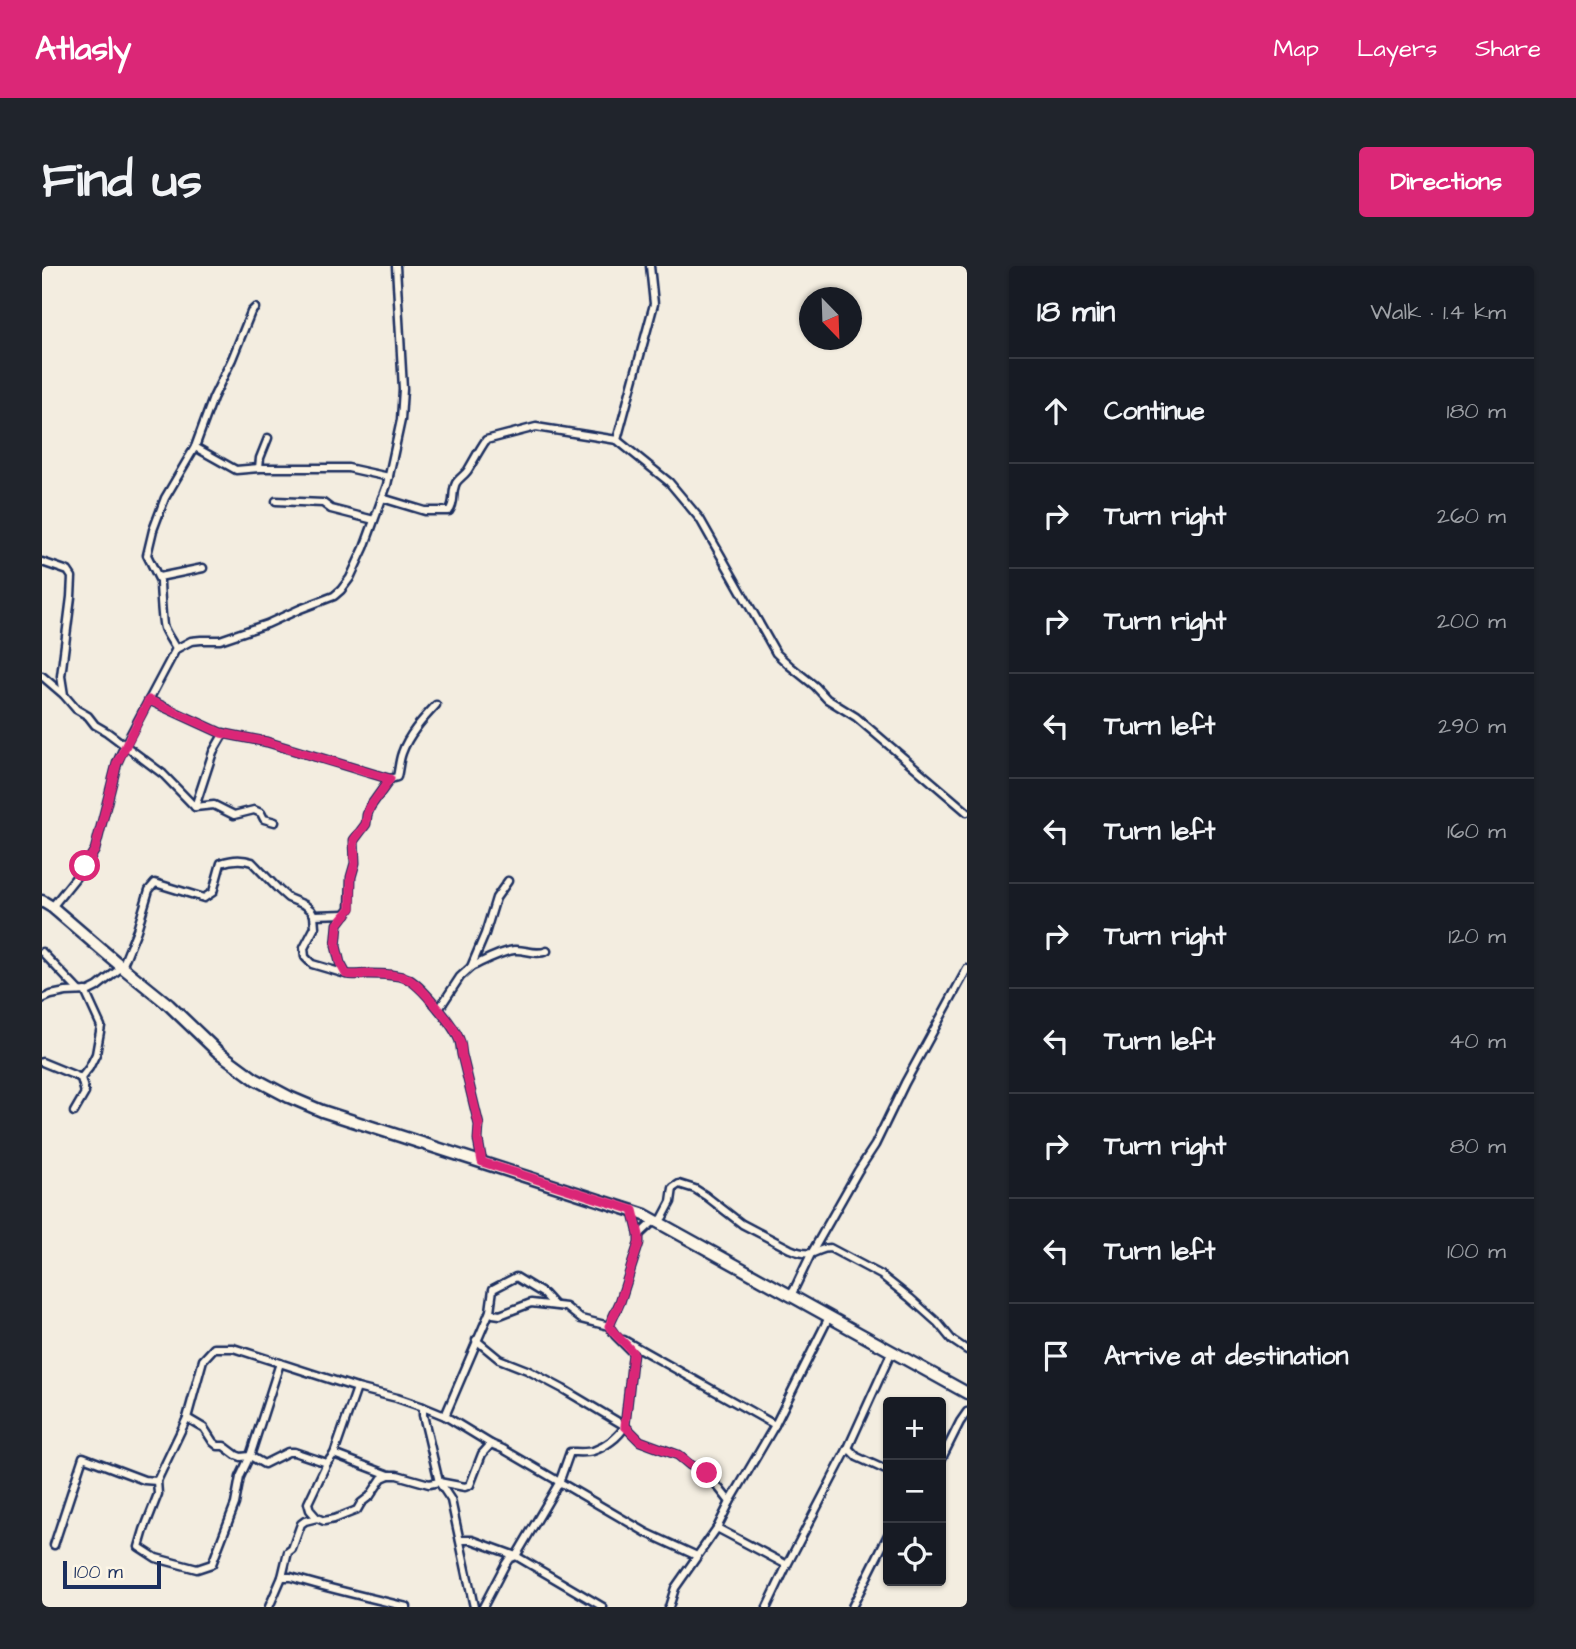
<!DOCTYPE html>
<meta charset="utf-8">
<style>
body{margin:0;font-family:"Architects Daughter",sans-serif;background:#20242c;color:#f1f3f6}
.controls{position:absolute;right:21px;bottom:21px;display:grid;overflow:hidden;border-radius:7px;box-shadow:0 2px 5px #0004}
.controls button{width:63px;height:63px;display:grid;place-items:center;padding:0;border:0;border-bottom:2px solid #363941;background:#171b24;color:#f1f3f6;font:35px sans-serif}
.compass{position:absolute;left:757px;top:21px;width:63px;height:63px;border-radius:50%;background:#171b24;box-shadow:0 2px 5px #0004;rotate:157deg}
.scale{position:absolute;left:21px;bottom:18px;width:98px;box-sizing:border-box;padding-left:7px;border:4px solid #1b2f5e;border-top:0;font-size:19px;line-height:24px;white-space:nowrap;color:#1b2f5e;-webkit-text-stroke:5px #fcf5e5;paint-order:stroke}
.stop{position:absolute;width:21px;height:21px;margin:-16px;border:5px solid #db2777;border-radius:50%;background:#fff}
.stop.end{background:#db2777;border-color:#fff;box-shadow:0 2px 7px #0008}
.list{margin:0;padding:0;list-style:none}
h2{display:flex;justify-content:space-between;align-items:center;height:91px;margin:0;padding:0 28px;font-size:30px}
h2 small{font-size:23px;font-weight:400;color:#9ea1a6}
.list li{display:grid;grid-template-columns:46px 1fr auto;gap:21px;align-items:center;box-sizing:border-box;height:105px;padding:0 28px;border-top:2px solid #363941}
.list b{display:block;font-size:26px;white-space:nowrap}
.list em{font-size:23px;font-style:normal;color:#9ea1a6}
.icon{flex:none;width:38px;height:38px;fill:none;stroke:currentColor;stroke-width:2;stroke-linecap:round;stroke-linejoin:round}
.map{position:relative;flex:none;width:925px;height:1341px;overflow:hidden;border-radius:7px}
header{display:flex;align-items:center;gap:42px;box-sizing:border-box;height:98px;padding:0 35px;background:#db2777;color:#fff}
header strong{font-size:33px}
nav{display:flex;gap:38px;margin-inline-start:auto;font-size:24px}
.intro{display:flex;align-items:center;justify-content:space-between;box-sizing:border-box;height:168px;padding:0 42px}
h1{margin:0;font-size:49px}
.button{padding:18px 32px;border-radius:7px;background:#db2777;color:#fff;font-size:24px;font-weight:700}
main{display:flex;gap:42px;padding:0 42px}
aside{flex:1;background:#171b24;border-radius:7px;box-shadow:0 2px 5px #0004}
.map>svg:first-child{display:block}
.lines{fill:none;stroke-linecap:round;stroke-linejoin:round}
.street-casing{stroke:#1b2f5e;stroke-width:11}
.primary-casing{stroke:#1b2f5e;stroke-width:15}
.street{stroke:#fcf5e5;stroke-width:6}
.primary{stroke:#fcf5e5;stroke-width:10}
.route{stroke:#db2777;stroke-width:9}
</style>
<header>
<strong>Atlasly</strong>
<nav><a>Map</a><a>Layers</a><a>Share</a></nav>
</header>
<div class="intro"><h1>Find us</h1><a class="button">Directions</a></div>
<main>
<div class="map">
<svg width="925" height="1341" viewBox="0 0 925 1341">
<rect width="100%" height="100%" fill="#f3ede0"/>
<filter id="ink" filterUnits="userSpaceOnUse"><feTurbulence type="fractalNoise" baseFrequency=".0143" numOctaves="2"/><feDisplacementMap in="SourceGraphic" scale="14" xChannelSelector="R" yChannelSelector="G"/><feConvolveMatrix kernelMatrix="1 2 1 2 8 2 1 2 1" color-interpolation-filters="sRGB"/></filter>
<g filter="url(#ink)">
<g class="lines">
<defs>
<g id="street">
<path d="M575 174 612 38 608 0"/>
<path d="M153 181 194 204 217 202H306L347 211"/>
<path d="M217 202 218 192 226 172"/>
<path d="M340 232 383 245H407C414 236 409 227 414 217 417 212 423 209 426 204 432 194 437 184 444 174L494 161 575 174 627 216 658 253 734 387 748 400 773 420 785 433 814 451 925 546"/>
<path d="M234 235 281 237 289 243 332 254"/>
<path d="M0 296 26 305 30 311 29 331 19 410 22 429 34 443 46 450 53 459 65 466 121 508 153 541 171 486 182 467"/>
<path d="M117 311 161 302"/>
<path d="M134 383C130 376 125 369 122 362 120 359 118 318 118 315L105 289 111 264 123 232 153 181 171 132 190 93 209 46 213 42"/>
<path d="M0 410 21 428"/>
<path d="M107 434 179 467 225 476 348 513 355 511C357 503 357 495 360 487 366 469 381 453 394 439"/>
<path d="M348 513 328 541 325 549 324 558 312 574 313 597 309 611 308 642 296 658 295 670 294 680 298 697 304 708C312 710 318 708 326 708 337 708 353 708 364 712 378 717 411 759 417 773 419 778 419 784 420 789L437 859 436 874 440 896"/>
<path d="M153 541 172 539 192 549 212 544 219 547 222 553 233 556"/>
<path d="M10 641 43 600 53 584 75 497 83 479 134 383 149 375 159 374H178L225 358 258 343 292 330 299 324 308 312 322 282 345 219 359 154 361 123 354 0"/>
<path d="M272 649 304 648"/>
<path d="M0 686 37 725"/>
<path d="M429 701C442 695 457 686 472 684 484 683 493 690 505 685"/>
<path d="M0 733 9 729 24 726 47 725 55 721 80 701 95 664 107 624 113 617 162 632 171 626 179 597C190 593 199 592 210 596L237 624 246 632 263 639 269 644 272 649 273 661 262 682 263 691 270 698 304 708"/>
<path d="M397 743 418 711 429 701 443 668 454 632 466 615"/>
<path d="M0 796 39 812"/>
<path d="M39 812 47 802 54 788 59 760 43 725"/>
<path d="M32 846 43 827 39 812"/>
<path d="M617 956 621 951 629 936 631 922 637 918 653 923 664 930 700 958 748 983C755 986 763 989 771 987 778 985 780 982 788 982L839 1009 868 1032 896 1057 910 1074 925 1084"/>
<path d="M597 969 613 954"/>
<path d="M749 1030 769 988 816 905 833 879 863 817 925 703"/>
<path d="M567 1060 578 1036 597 977V969L591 944"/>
<path d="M434 1074 457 1093 485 1104 521 1123 583 1160 598 1175 636 1189 648 1199 665 1207 688 1236"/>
<path d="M582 1074 733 1159"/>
<path d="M381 1141V1149L397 1216 409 1234 432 1341"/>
<path d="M403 1150 448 1045 451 1023 474 1011 502 1028 512 1039"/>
<path d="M145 1152 162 1162 171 1176 176 1180H182L194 1189 199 1191 208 1190 222 1198 246 1186H252L285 1197 266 1237 268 1244 275 1252"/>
<path d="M806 1182 815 1191 846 1205"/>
<path d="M292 1188 347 1209"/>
<path d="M899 1194 918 1156 925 1146"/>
<path d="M285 1197 292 1188 315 1122"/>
<path d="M115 1215 116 1228 102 1264 97 1281 114 1292 155 1303 170 1298 193 1238 198 1211 208 1190 238 1097"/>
<path d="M675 1262 745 1299"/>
<path d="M418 1274H430L474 1290 561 1341"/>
<path d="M12 1279 41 1191 102 1214 115 1215 145 1152 161 1094 172 1082H191L315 1122 355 1132 381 1141 403 1150 449 1178"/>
<path d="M240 1311H249C287 1323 326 1331 365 1341"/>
<path d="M227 1341 240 1311 246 1286 250 1283 259 1258 263 1255 275 1252 282 1255 292 1253 315 1244 319 1237 328 1230 340 1212 347 1209H355L387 1218 397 1216 423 1221 428 1219 440 1188 449 1178 461 1183 605 1267 655 1290"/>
<path d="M441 1341 463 1299 467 1293 474 1290 517 1217 528 1186C535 1186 544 1187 551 1185 563 1181 577 1171 583 1160L591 1087 573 1069 567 1060 539 1053 524 1041 489 1037 458 1049 451 1048 448 1045"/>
<path d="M627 1341 633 1322 675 1262 688 1236 733 1159 787 1051"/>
<path d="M725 1341 745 1299 806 1182 850 1085"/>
<path d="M810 1341 846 1269"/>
</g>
<path id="primary" d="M0 635 10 641 80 701 127 739 175 785 213 813 247 831 280 845 603 949 925 1127"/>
</defs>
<use href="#street" class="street-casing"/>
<use href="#primary" class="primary-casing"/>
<use href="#street" class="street"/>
<use href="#primary" class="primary"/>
</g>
</g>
<g class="lines" filter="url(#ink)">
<path class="route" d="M43 600 53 584 75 497 107 434 179 467 225 476 348 513 328 541 325 549 324 558 312 574 313 597 309 611V642L296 658 295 670 294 680 298 697 304 708C312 710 318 708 326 708 337 708 353 708 364 712 378 718 411 758 417 773 420 778 419 784 420 789L437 859 436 874 440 896 591 944 597 969V977L578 1036 567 1060C574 1071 585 1078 591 1087L583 1160 598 1175 636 1189 648 1199 665 1207"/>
</g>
</svg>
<div class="controls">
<button>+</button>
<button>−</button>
<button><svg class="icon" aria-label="locate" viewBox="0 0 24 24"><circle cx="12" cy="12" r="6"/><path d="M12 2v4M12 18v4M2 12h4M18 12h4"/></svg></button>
</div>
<svg class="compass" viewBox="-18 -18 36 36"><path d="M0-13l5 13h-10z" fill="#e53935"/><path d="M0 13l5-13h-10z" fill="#9ea1a6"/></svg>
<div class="scale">100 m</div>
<div class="stop" style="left:43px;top:600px"></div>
<div class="stop end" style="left:665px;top:1207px"></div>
</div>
<aside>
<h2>18 min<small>Walk · 1.4 km</small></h2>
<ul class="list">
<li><svg class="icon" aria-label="ahead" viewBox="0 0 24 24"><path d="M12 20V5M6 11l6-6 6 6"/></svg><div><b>Continue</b></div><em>180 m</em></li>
<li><svg class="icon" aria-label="right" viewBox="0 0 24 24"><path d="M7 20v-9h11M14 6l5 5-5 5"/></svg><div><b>Turn right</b></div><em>260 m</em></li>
<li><svg class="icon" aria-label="right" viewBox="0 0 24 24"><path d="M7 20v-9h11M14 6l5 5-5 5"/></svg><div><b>Turn right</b></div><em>200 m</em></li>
<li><svg class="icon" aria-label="left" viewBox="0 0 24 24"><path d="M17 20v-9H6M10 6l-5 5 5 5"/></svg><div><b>Turn left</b></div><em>290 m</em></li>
<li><svg class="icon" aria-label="left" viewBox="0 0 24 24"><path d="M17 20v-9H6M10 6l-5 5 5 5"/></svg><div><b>Turn left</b></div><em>160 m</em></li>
<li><svg class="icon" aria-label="right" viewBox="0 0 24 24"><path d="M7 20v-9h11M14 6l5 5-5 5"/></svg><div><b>Turn right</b></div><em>120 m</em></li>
<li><svg class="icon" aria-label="left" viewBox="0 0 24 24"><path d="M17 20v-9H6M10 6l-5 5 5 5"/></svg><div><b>Turn left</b></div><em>40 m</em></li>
<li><svg class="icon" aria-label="right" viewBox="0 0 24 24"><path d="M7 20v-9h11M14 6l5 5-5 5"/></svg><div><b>Turn right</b></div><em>80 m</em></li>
<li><svg class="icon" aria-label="left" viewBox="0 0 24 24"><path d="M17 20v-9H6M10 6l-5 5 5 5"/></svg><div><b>Turn left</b></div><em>100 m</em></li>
<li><svg class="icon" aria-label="arrive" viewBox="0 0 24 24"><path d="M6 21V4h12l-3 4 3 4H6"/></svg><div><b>Arrive at destination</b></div></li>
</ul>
</aside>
</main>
